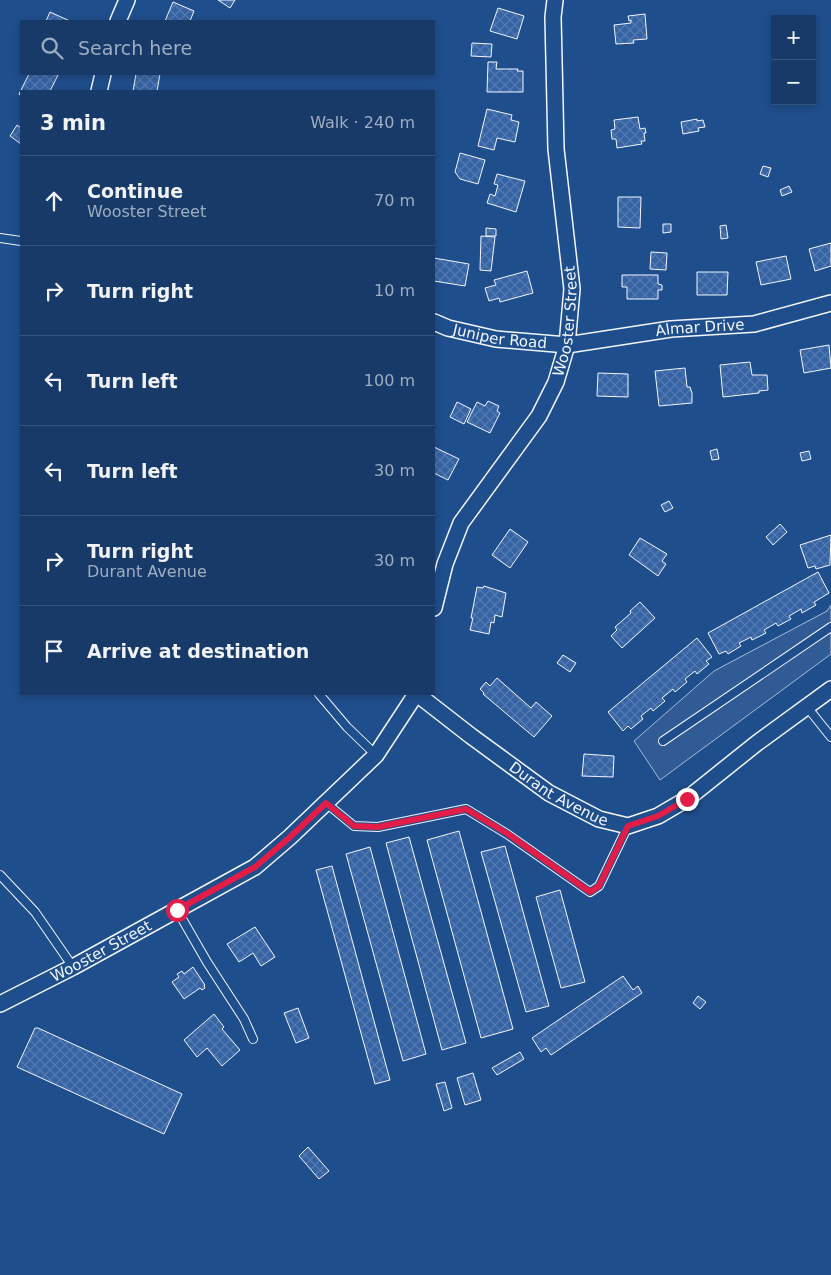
<!DOCTYPE html>
<meta charset="utf-8">
<style>
body{margin:0;font-family:"DejaVu Sans",sans-serif;background:#20416f;color:#f1f3f6}
.controls{position:absolute;right:15px;top:15px;display:grid;overflow:hidden;border-radius:0px;box-shadow:0 2px 8px #0003}
.controls button{width:45px;height:45px;display:grid;place-items:center;padding:0;border:0;border-bottom:1px solid #36547d;background:#173a69;color:#f1f3f6;font:25px sans-serif}
.stop{position:absolute;width:15px;height:15px;margin:-11px;border:4px solid #e11d48;border-radius:50%;background:#fff}
.stop.end{background:#e11d48;border-color:#fff;box-shadow:0 1px 5px #0008}
.list{margin:0;padding:0;list-style:none}
h2{display:flex;justify-content:space-between;align-items:center;height:65px;margin:0;padding:0 20px;font-size:21px}
h2 small{font-size:16px;font-weight:400;color:#9eadc0}
.list li{display:grid;grid-template-columns:32px 1fr auto;gap:15px;align-items:center;box-sizing:border-box;height:90px;padding:0 20px;border-top:1px solid #36547d}
.list b{display:block;font-size:19px;white-space:nowrap}
.list p{margin:0;font-size:16px;white-space:nowrap;color:#9eadc0}
.list em{font-size:16px;font-style:normal;color:#9eadc0}
.icon{flex:none;width:28px;height:28px;fill:none;stroke:currentColor;stroke-width:2;stroke-linecap:round;stroke-linejoin:round}
.map{position:relative;flex:none;width:831px;height:1275px;overflow:hidden}
.search{position:absolute;background:#173a69;box-shadow:0 2px 8px #0003;left:20px;top:20px;width:415px;height:55px;display:flex;align-items:center;gap:12px;box-sizing:border-box;padding:0 18px;border-radius:0px;color:#9eadc0;font-size:19px}
.panel{position:absolute;background:#173a69;box-shadow:0 2px 8px #0003;left:20px;top:90px;width:415px;height:605px;border-radius:0px}
.map>svg:first-child{display:block}
.built{fill:#305b95;stroke:#a8bbd7}
.building{fill:url(#building-cross-hatch);stroke:#f2f6ff}
.lines{fill:none;stroke-linecap:round;stroke-linejoin:round}
.service-casing{stroke:#f2f6ff;stroke-width:10}
.minor-casing{stroke:#f2f6ff;stroke-width:18}
.service{stroke:#1f4e8c;stroke-width:8}
.minor{stroke:#1f4e8c;stroke-width:15}
.route{stroke:#e11d48;stroke-width:6}
.labels{text-anchor:middle;dominant-baseline:central;stroke-width:4;stroke-linejoin:round;paint-order:stroke}
.street-label{font-size:15px;fill:#f2f6ff;stroke:#1f4e8c}
</style>
<div class="map">
<svg width="831" height="1275" viewBox="0 0 831 1275">
<defs>
<pattern id="building-cross-hatch" width="8" height="8" patternUnits="userSpaceOnUse" patternTransform="scale(1.25)"><rect width="8" height="8" fill="#3563a3"/><path d="M0 0l8 8M0 8l8-8" fill="none" stroke="#537ab1"/></pattern>
</defs>
<rect width="100%" height="100%" fill="#1f4e8c"/>
<path class="built" d="M831 605V654L660 780 634 741 714 671 827 611Z"/>
<g class="building">
<path d="M218 0H235L230 8Z"/>
<path d="M173 2 194 11 190 21H165Z"/>
<path d="M498 8 524 16 517 39 490 31Z"/>
<path d="M50 12 70 21H46Z"/>
<path d="M645 14 647 39 633 40 634 43 616 44 614 25 631 23V20L629 21 628 16Z"/>
<path d="M472 43 492 44 491 57 471 56Z"/>
<path d="M488 62H497L496 69H518L517 71H523V92H487Z"/>
<path d="M29 74H55L58 75 50 91H21V96L19 94Z"/>
<path d="M136 74H160L157 91H133Z"/>
<path d="M487 109 512 115 511 120 519 122 515 142 497 138 494 150 478 146Z"/>
<path d="M638 117 640 129 645 128 646 133H644L645 141H641L642 144 617 148 616 139H612L611 130 615 129 614 120Z"/>
<path d="M697 119V121L703 120 705 127 698 128 699 131 683 134 681 122Z"/>
<path d="M17 125 21 128V144L10 136Z"/>
<path d="M460 153 485 160 478 184 460 179 455 172Z"/>
<path d="M763 166 771 168 768 177 760 174Z"/>
<path d="M497 174 525 181 516 212 487 203 490 194 495 196 498 185 494 184Z"/>
<path d="M789 186 792 192 782 196 780 190Z"/>
<path d="M618 197H641L640 228 618 227Z"/>
<path d="M663 224H671V232L663 233Z"/>
<path d="M726 225 728 238 721 239 720 226Z"/>
<path d="M486 228 496 229V236H486Z"/>
<path d="M481 236 495 237 491 271 480 270Z"/>
<path d="M831 243V266L815 271 809 249Z"/>
<path d="M651 252 667 253 666 270 650 269Z"/>
<path d="M786 256 791 279 761 285 756 262Z"/>
<path d="M434 258 469 264 465 286 434 281Z"/>
<path d="M527 271 533 293 500 302 499 298 489 301 485 288 496 285 494 280Z"/>
<path d="M697 272H728L727 295H697Z"/>
<path d="M622 275H658V284L662 285V290H658V299H627V287H622Z"/>
<path d="M829 345 831 368 804 373 800 350Z"/>
<path d="M750 362 752 375H767L768 390 759 391V393L723 397 720 365Z"/>
<path d="M685 368 687 387H690L692 393V403L659 406 655 371Z"/>
<path d="M598 373 628 374V397L597 396Z"/>
<path d="M488 401 499 406 497 411 500 413 490 433 467 422 477 402 485 406Z"/>
<path d="M457 402 471 409 464 424 450 417Z"/>
<path d="M434 447 459 459 448 480 434 473Z"/>
<path d="M717 449 719 459 712 460 710 451Z"/>
<path d="M809 451 811 459 802 461 800 453Z"/>
<path d="M669 501 673 508 665 512 661 505Z"/>
<path d="M780 524 787 532 773 545 766 537Z"/>
<path d="M510 529 528 542 510 568 492 555Z"/>
<path d="M831 535 830 565 816 569 815 566 808 568 800 545Z"/>
<path d="M640 538 667 554 662 561 666 564 658 576 629 555Z"/>
<path d="M818 572 829 593 814 602 816 605 802 613 801 609 789 616 791 619 778 626 776 623 764 630 766 633 752 640 751 637 739 643 741 646 728 654 726 651 719 654 708 633Z"/>
<path d="M484 586 506 593 502 617 495 615 494 623 491 622 489 634 470 630 473 618H471L477 587 483 588Z"/>
<path d="M640 602 655 618 622 648 611 636 617 630 615 627 631 613 630 611Z"/>
<path d="M697 638 712 657 706 661 709 664 697 674 695 671 685 679 687 682 675 692 673 689 667 694 662 698 665 701 653 711 651 708 641 716 643 719 631 729 628 726 623 731 608 712Z"/>
<path d="M563 655 576 663 570 672 557 663Z"/>
<path d="M497 678 531 708 536 702 552 716 534 737 483 694 484 693 480 689 486 682 490 686Z"/>
<path d="M584 754 614 756 613 777 582 776Z"/>
<path d="M459 831 513 1029 481 1038 427 840Z"/>
<path d="M409 837 466 1043 442 1050 386 843Z"/>
<path d="M505 846 549 1006 526 1012 481 852Z"/>
<path d="M370 847 426 1054 403 1061 346 854Z"/>
<path d="M332 866 390 1080 375 1084 316 870Z"/>
<path d="M560 890 585 982 561 988 536 897Z"/>
<path d="M255 927 275 957 261 966 253 953 239 962 227 944Z"/>
<path d="M193 967 205 985H204L205 988 202 990 200 988 184 999 172 982 179 977 177 974 182 971 184 974Z"/>
<path d="M623 976 633 990 638 986 642 993 551 1055 546 1048 541 1052 532 1038Z"/>
<path d="M698 996 706 1002 700 1009 693 1003Z"/>
<path d="M298 1008 309 1038 296 1043 284 1013Z"/>
<path d="M214 1014 224 1027 222 1029 240 1050 222 1066 207 1048 197 1057 184 1040Z"/>
<path d="M35 1028H38L182 1094 164 1134 17 1067Z"/>
<path d="M520 1052 524 1059 497 1075 492 1068Z"/>
<path d="M473 1073 481 1100 465 1105 457 1078Z"/>
<path d="M445 1082 452 1108 444 1111 436 1084Z"/>
<path d="M308 1147 329 1171 319 1179 299 1156Z"/>
</g>
<g class="lines">
<defs>
<g id="service">
<path d="M0 238 21 241"/>
<path d="M319 694 347 727 376 755"/>
<path d="M807 707 831 737"/>
<path d="M663 741 831 627"/>
<path d="M326 803 354 826 378 827 466 809 507 834 590 892 599 886 628 826"/>
<path d="M0 875 35 912 73 967"/>
<path d="M177 910 207 962 244 1019 253 1039"/>
</g>
<g id="minor">
<path d="M118 21 127 0"/>
<path d="M99 91 103 74"/>
<path id="s1" d="M434 322 448 328 496 339 567 345 671 329 754 324 831 303"/>
<path id="s2" d="M434 608 445 564 461 523 539 416 556 382 567 345 572 289 556 149 553 17 555 0"/>
<path id="s3" d="M417 694 471 736 549 793 599 819 628 826 658 816 687 799 757 743 831 689"/>
<path id="s4" d="M0 1004 73 967 255 867 290 837 376 755 416 694"/>
</g>
</defs>
<use href="#service" class="service-casing"/>
<use href="#minor" class="minor-casing"/>
<use href="#service" class="service"/>
<use href="#minor" class="minor"/>
</g>
<g class="lines">
<path class="route" d="M177 910 255 867 290 837 326 803 354 826 378 827 466 809 508 834 590 892 599 886 628 826 658 816 687 799"/>
</g>
<g class="labels">
<g class="street-label">
<text stroke="none"><textPath href="#s2" startOffset="322">Wooster Street</textPath></text>
<text stroke="none"><textPath href="#s1" startOffset="270">Almar Drive</textPath></text>
<text stroke="none"><textPath href="#s1" startOffset="68">Juniper Road</textPath></text>
<text stroke="none"><textPath href="#s3" startOffset="174">Durant Avenue</textPath></text>
<text stroke="none"><textPath href="#s4" startOffset="114">Wooster Street</textPath></text>
</g>
</g>
</svg>
<div class="controls">
<button>+</button>
<button>−</button>
</div>
<div class="stop" style="left:177px;top:910px"></div>
<div class="stop end" style="left:687px;top:799px"></div>
<div class="search"><svg class="icon" aria-label="search" viewBox="0 0 24 24"><circle cx="10" cy="10" r="6"/><path d="M15 15l6 6"/></svg>Search here</div>
<section class="panel">
<h2>3 min<small>Walk · 240 m</small></h2>
<ul class="list">
<li><svg class="icon" aria-label="ahead" viewBox="0 0 24 24"><path d="M12 20V5M6 11l6-6 6 6"/></svg><div><b>Continue</b><p>Wooster Street</p></div><em>70 m</em></li>
<li><svg class="icon" aria-label="right" viewBox="0 0 24 24"><path d="M7 20v-9h11M14 6l5 5-5 5"/></svg><div><b>Turn right</b></div><em>10 m</em></li>
<li><svg class="icon" aria-label="left" viewBox="0 0 24 24"><path d="M17 20v-9H6M10 6l-5 5 5 5"/></svg><div><b>Turn left</b></div><em>100 m</em></li>
<li><svg class="icon" aria-label="left" viewBox="0 0 24 24"><path d="M17 20v-9H6M10 6l-5 5 5 5"/></svg><div><b>Turn left</b></div><em>30 m</em></li>
<li><svg class="icon" aria-label="right" viewBox="0 0 24 24"><path d="M7 20v-9h11M14 6l5 5-5 5"/></svg><div><b>Turn right</b><p>Durant Avenue</p></div><em>30 m</em></li>
<li><svg class="icon" aria-label="arrive" viewBox="0 0 24 24"><path d="M6 21V4h12l-3 4 3 4H6"/></svg><div><b>Arrive at destination</b></div></li>
</ul>
</section>
</div>
